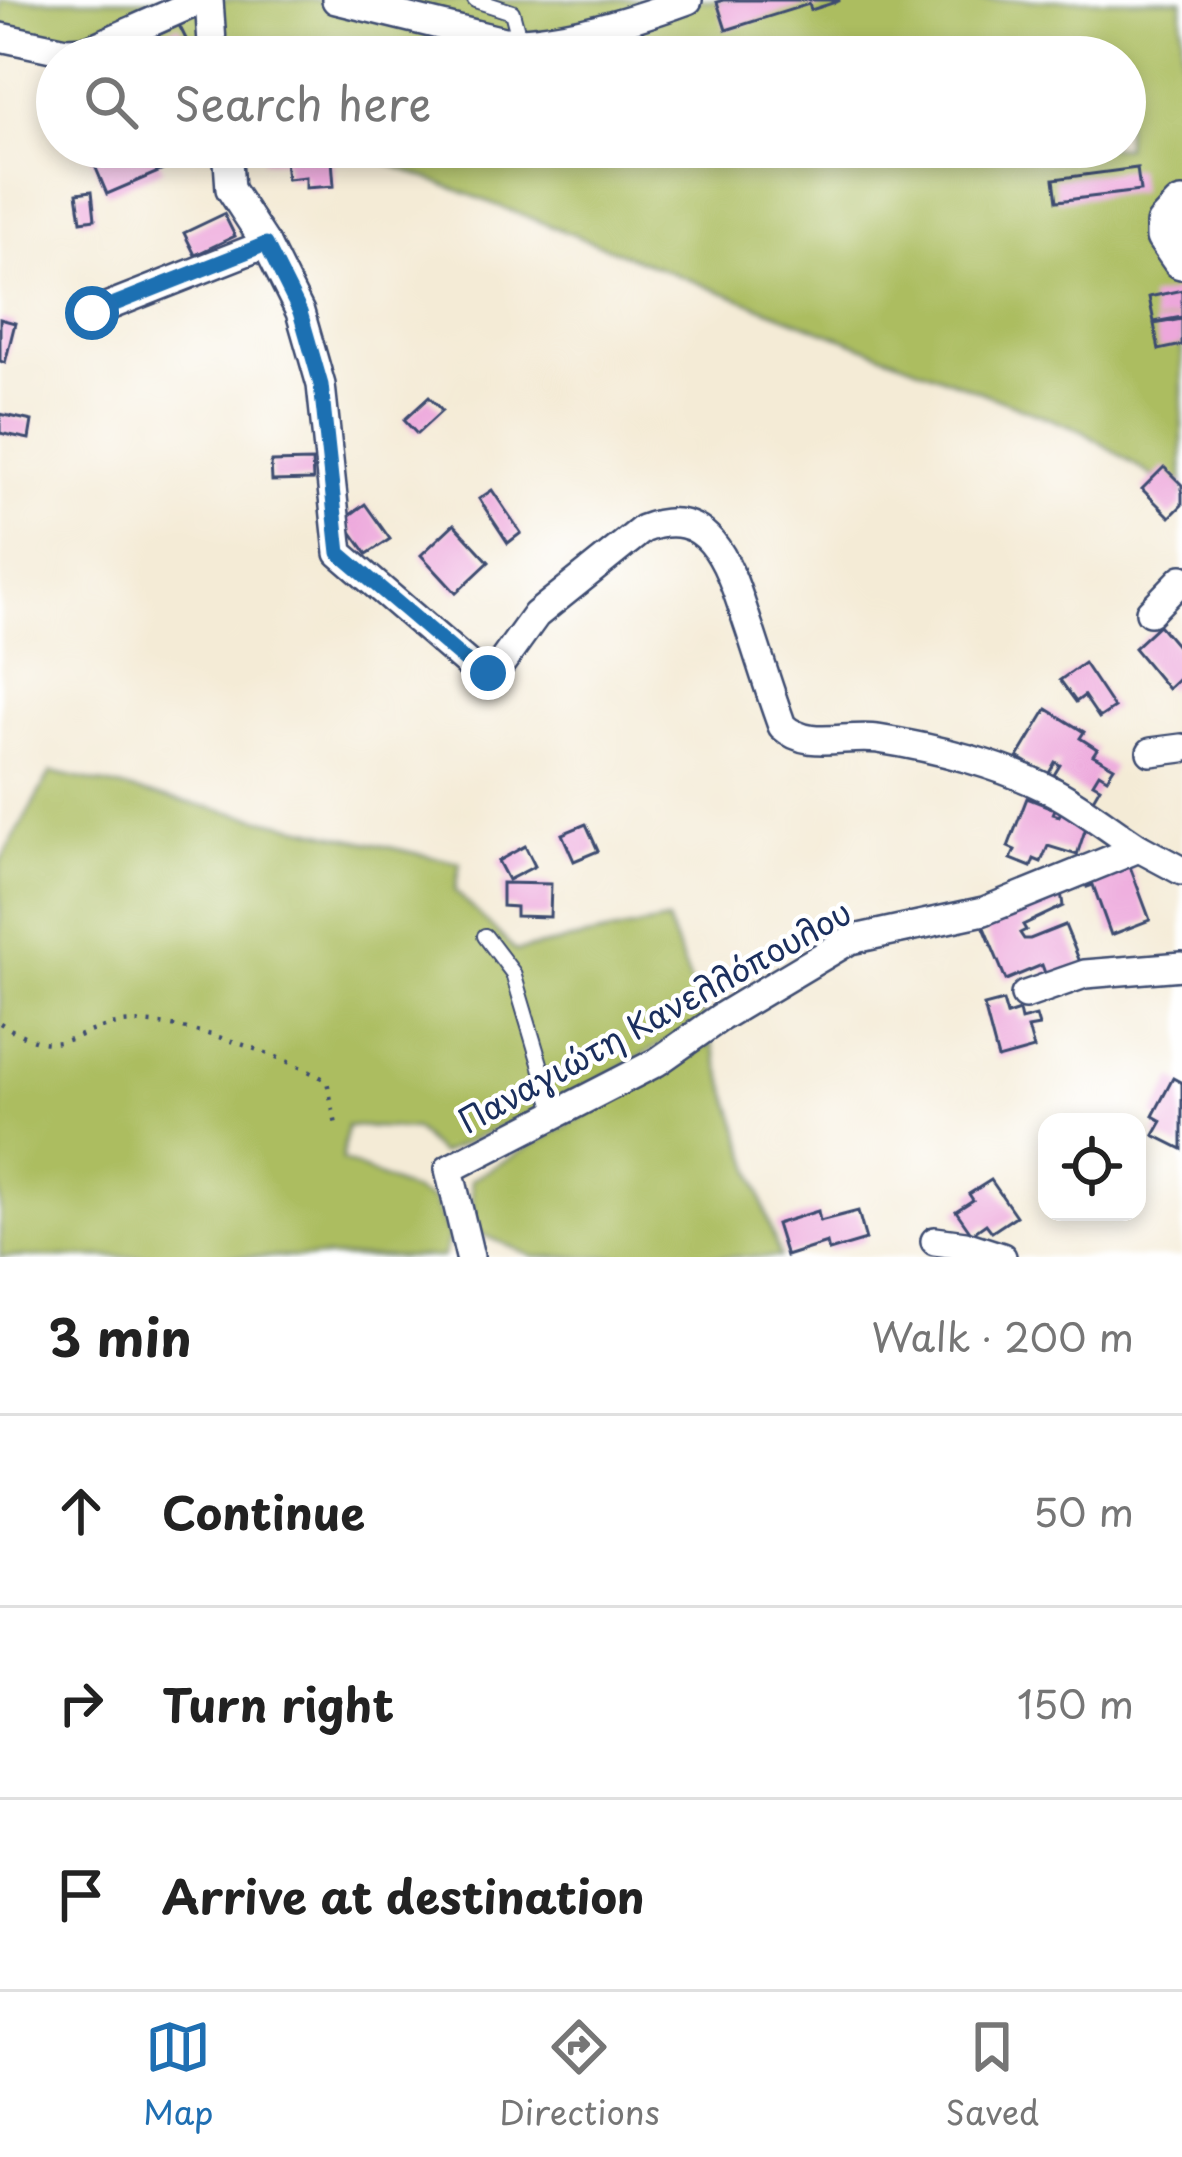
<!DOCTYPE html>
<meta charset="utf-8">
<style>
body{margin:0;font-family:"Playpen Sans",sans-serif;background:#f6f6f6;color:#222}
.controls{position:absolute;right:36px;bottom:36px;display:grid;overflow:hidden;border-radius:24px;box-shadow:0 6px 18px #0003}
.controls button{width:108px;height:108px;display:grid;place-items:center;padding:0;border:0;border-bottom:3px solid #e0e0e0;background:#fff;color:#222;font:60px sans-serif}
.stop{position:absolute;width:36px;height:36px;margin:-27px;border:9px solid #1f6fb2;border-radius:50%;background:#fff}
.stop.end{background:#1f6fb2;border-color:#fff;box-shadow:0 3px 12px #0008}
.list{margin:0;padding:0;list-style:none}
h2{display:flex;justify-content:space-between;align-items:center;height:156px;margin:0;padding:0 48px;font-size:51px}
h2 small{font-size:39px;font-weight:400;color:#767676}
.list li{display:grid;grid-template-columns:78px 1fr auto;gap:36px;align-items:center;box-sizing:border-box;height:192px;padding:0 48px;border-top:3px solid #e0e0e0}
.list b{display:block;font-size:45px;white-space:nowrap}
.list em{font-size:39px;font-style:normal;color:#767676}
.icon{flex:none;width:66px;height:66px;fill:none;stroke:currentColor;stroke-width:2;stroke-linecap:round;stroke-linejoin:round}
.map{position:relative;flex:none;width:1182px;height:1257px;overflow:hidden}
.search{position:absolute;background:#fff;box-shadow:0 6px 18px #0003;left:36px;right:36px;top:36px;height:132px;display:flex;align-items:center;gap:30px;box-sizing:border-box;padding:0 42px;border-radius:66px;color:#767676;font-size:45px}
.sheet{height:732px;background:#fff}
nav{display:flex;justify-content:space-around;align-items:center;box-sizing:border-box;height:168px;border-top:3px solid #e0e0e0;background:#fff;font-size:33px;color:#767676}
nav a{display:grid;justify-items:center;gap:6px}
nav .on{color:#1f6fb2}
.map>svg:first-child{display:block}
.green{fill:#acbd60;stroke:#64765f;stroke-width:3}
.building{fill:#eda7db}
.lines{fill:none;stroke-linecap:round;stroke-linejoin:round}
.lane-casing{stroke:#3c4b70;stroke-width:18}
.street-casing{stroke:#3c4b70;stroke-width:32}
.secondary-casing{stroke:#3c4b70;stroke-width:44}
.path{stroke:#3c4b70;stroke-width:4.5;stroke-dasharray:3 9;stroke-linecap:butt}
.lane{stroke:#fff;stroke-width:14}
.street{stroke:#fff;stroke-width:27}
.secondary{stroke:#fff;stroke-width:39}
.route{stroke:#1f6fb2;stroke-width:15}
.labels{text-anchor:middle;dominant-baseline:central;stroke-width:9;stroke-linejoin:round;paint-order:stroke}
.street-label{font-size:33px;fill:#1b2f5e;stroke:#fff}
</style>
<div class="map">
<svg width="1182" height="1257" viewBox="0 0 1182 1257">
<rect width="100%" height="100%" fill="#fff"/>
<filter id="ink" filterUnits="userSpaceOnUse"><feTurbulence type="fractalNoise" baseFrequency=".00833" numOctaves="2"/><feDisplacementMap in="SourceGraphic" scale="24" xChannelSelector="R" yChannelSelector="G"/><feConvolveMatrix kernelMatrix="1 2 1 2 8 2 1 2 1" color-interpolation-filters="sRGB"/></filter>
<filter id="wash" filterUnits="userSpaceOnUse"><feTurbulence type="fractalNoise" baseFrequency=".004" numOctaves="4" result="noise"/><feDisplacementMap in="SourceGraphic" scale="48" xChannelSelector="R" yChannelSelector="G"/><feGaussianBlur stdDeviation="2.7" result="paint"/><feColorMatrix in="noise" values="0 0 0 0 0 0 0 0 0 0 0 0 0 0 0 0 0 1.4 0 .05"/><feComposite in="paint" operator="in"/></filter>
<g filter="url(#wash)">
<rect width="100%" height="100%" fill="#f4ebd6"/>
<g class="green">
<path d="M0 0H1182V495L1082 431 346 147H1125V57H91L0 25Z"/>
<path d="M51 772 460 863 455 891 516 951 667 921 705 1020 577 1091 440 1154 414 1129 347 1126 342 1160 433 1200 449 1237 443 1257H0V862Z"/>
<path d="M712 1043 780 1257H534L475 1231 471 1180Z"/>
</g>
<g id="blocks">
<g class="building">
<path d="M723 0H839V1L811 10 809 4 726 30 717 2Z"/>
<path d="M179 25 195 57H127L124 52Z"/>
<path d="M87 147H153L163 170 107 194Z"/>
<path d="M262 147H331L334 186 306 188V177L287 179 285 160 263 161Z"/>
<path d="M1137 168 1140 191 1057 201 1054 179Z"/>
<path d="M92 191 95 219 81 221 77 193Z"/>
<path d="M224 214 235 236 195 255 184 233Z"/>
<path d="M1182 290V317L1154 322 1149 297Z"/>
<path d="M0 319 15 323 5 363 0 361Z"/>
<path d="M1182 319V345L1159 350 1154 324Z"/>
<path d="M429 397 442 411 417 434 404 420Z"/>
<path d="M0 414 32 421 29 439 0 433Z"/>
<path d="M312 461 313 480 272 481 271 462Z"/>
<path d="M1164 467 1182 485V505L1170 517 1142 489Z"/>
<path d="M492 490 521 533 508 543 479 499Z"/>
<path d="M365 504 390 539 367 554 343 520Z"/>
<path d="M454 524 489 562 456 593 421 555Z"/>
<path d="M1159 625 1182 652V676L1168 689 1134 648Z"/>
<path d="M1084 663 1114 708 1099 718 1084 696 1076 702 1060 680Z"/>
<path d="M1047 709 1084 732 1080 738 1097 749 1093 755 1114 767 1107 778 1099 773 1093 783 1100 787 1093 799 1054 775 1060 765 1055 762 1048 775 1018 757Z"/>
<path d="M1027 798 1055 809 1053 814 1059 816 1061 812 1088 821 1077 855 1048 846 1041 862 1034 859 1031 867 1011 859 1015 850 1008 847Z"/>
<path d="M586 824 598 851 574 861 562 834Z"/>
<path d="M525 846 535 866 508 880 498 861Z"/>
<path d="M1129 864 1150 920 1111 935 1093 885 1087 887 1085 881Z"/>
<path d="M502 883 551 884 550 917 516 916V907L502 906Z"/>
<path d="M1061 892 1063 906 1023 925 1026 930 1020 933 1024 939H1030L1065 925 1082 967 1048 981 1042 965 1006 980 983 925Z"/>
<path d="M1003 1001 1007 1015 1019 1011 1021 1020 1036 1016 1039 1026 1028 1028 1034 1049 998 1059 984 1006Z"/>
<path d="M1173 1078 1182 1083V1149L1154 1135 1162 1121 1153 1116Z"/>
<path d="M991 1180 1016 1216 992 1232 986 1224 972 1234 956 1211 973 1200 969 1194Z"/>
<path d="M818 1211 820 1221 858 1211 866 1240 829 1251 827 1243 786 1256 776 1224Z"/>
</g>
</g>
</g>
<g filter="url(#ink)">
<use href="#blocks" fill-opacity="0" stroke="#3c4b70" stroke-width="3"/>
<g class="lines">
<defs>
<g id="lane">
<path d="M475 0 512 12 520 42"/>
<path d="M485 936 513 973 555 1114"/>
</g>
<g id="street">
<path d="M209 0 213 57"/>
<path d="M336 0 504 41C559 43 636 19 688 0"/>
<path d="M0 37 66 51 88 50 201 0"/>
<path d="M266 244 300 312 321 385 339 553 474 669 488 673 500 665 536 615 643 529C715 501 731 575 749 627 760 660 770 693 782 726 809 751 845 734 878 739 936 748 1003 765 1054 792 1084 808 1111 830 1139 848"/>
<path d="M91 313 266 244 230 189 227 147"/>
<path d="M1150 612 1182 579"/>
<path d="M1151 752 1182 748"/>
<path d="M1025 995 1085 974 1182 966"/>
<path d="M935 1241 965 1245 1002 1257"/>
<path d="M470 1257 449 1169 657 1062 721 1017 850 940 984 911 1139 848 1182 871"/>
</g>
<path id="secondary" d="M1182 208 1166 225V236L1182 259"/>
</defs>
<use href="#lane" class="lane-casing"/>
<use href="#street" class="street-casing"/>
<use href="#secondary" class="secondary-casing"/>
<path class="path" d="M0 1023C63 1062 63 1033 122 1023 173 1016 283 1055 327 1081L336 1125"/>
<use href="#lane" class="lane"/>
<use href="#street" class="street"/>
<use href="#secondary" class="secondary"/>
</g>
</g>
<g class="lines" filter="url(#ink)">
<path class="route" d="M92 313 266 244 300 312 321 385 339 553 475 669 488 673"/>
</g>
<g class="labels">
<g class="street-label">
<text transform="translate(654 1015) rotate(-29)">Παναγιώτη Κανελλόπουλου</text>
</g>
</g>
</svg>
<div class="controls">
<button><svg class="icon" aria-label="locate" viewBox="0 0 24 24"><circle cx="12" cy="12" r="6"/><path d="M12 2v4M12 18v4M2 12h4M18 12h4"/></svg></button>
</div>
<div class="stop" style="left:92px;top:313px"></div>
<div class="stop end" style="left:488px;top:673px"></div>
<div class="search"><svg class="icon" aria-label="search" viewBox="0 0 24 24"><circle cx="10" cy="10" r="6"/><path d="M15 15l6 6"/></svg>Search here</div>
</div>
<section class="sheet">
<h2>3 min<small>Walk · 200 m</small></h2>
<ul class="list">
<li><svg class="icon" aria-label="ahead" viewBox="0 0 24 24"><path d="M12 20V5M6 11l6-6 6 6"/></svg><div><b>Continue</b></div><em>50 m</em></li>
<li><svg class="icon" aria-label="right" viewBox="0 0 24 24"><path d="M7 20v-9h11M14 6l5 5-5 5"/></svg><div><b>Turn right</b></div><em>150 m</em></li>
<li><svg class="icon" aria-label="arrive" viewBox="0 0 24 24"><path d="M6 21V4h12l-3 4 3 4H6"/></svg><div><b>Arrive at destination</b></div></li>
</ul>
</section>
<nav>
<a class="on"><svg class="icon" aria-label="map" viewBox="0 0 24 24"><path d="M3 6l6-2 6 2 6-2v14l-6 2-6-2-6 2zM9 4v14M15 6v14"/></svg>Map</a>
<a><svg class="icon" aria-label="directions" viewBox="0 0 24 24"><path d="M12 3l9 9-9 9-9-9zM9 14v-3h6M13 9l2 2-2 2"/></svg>Directions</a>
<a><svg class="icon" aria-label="saved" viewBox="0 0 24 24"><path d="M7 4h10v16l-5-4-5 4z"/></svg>Saved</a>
</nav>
